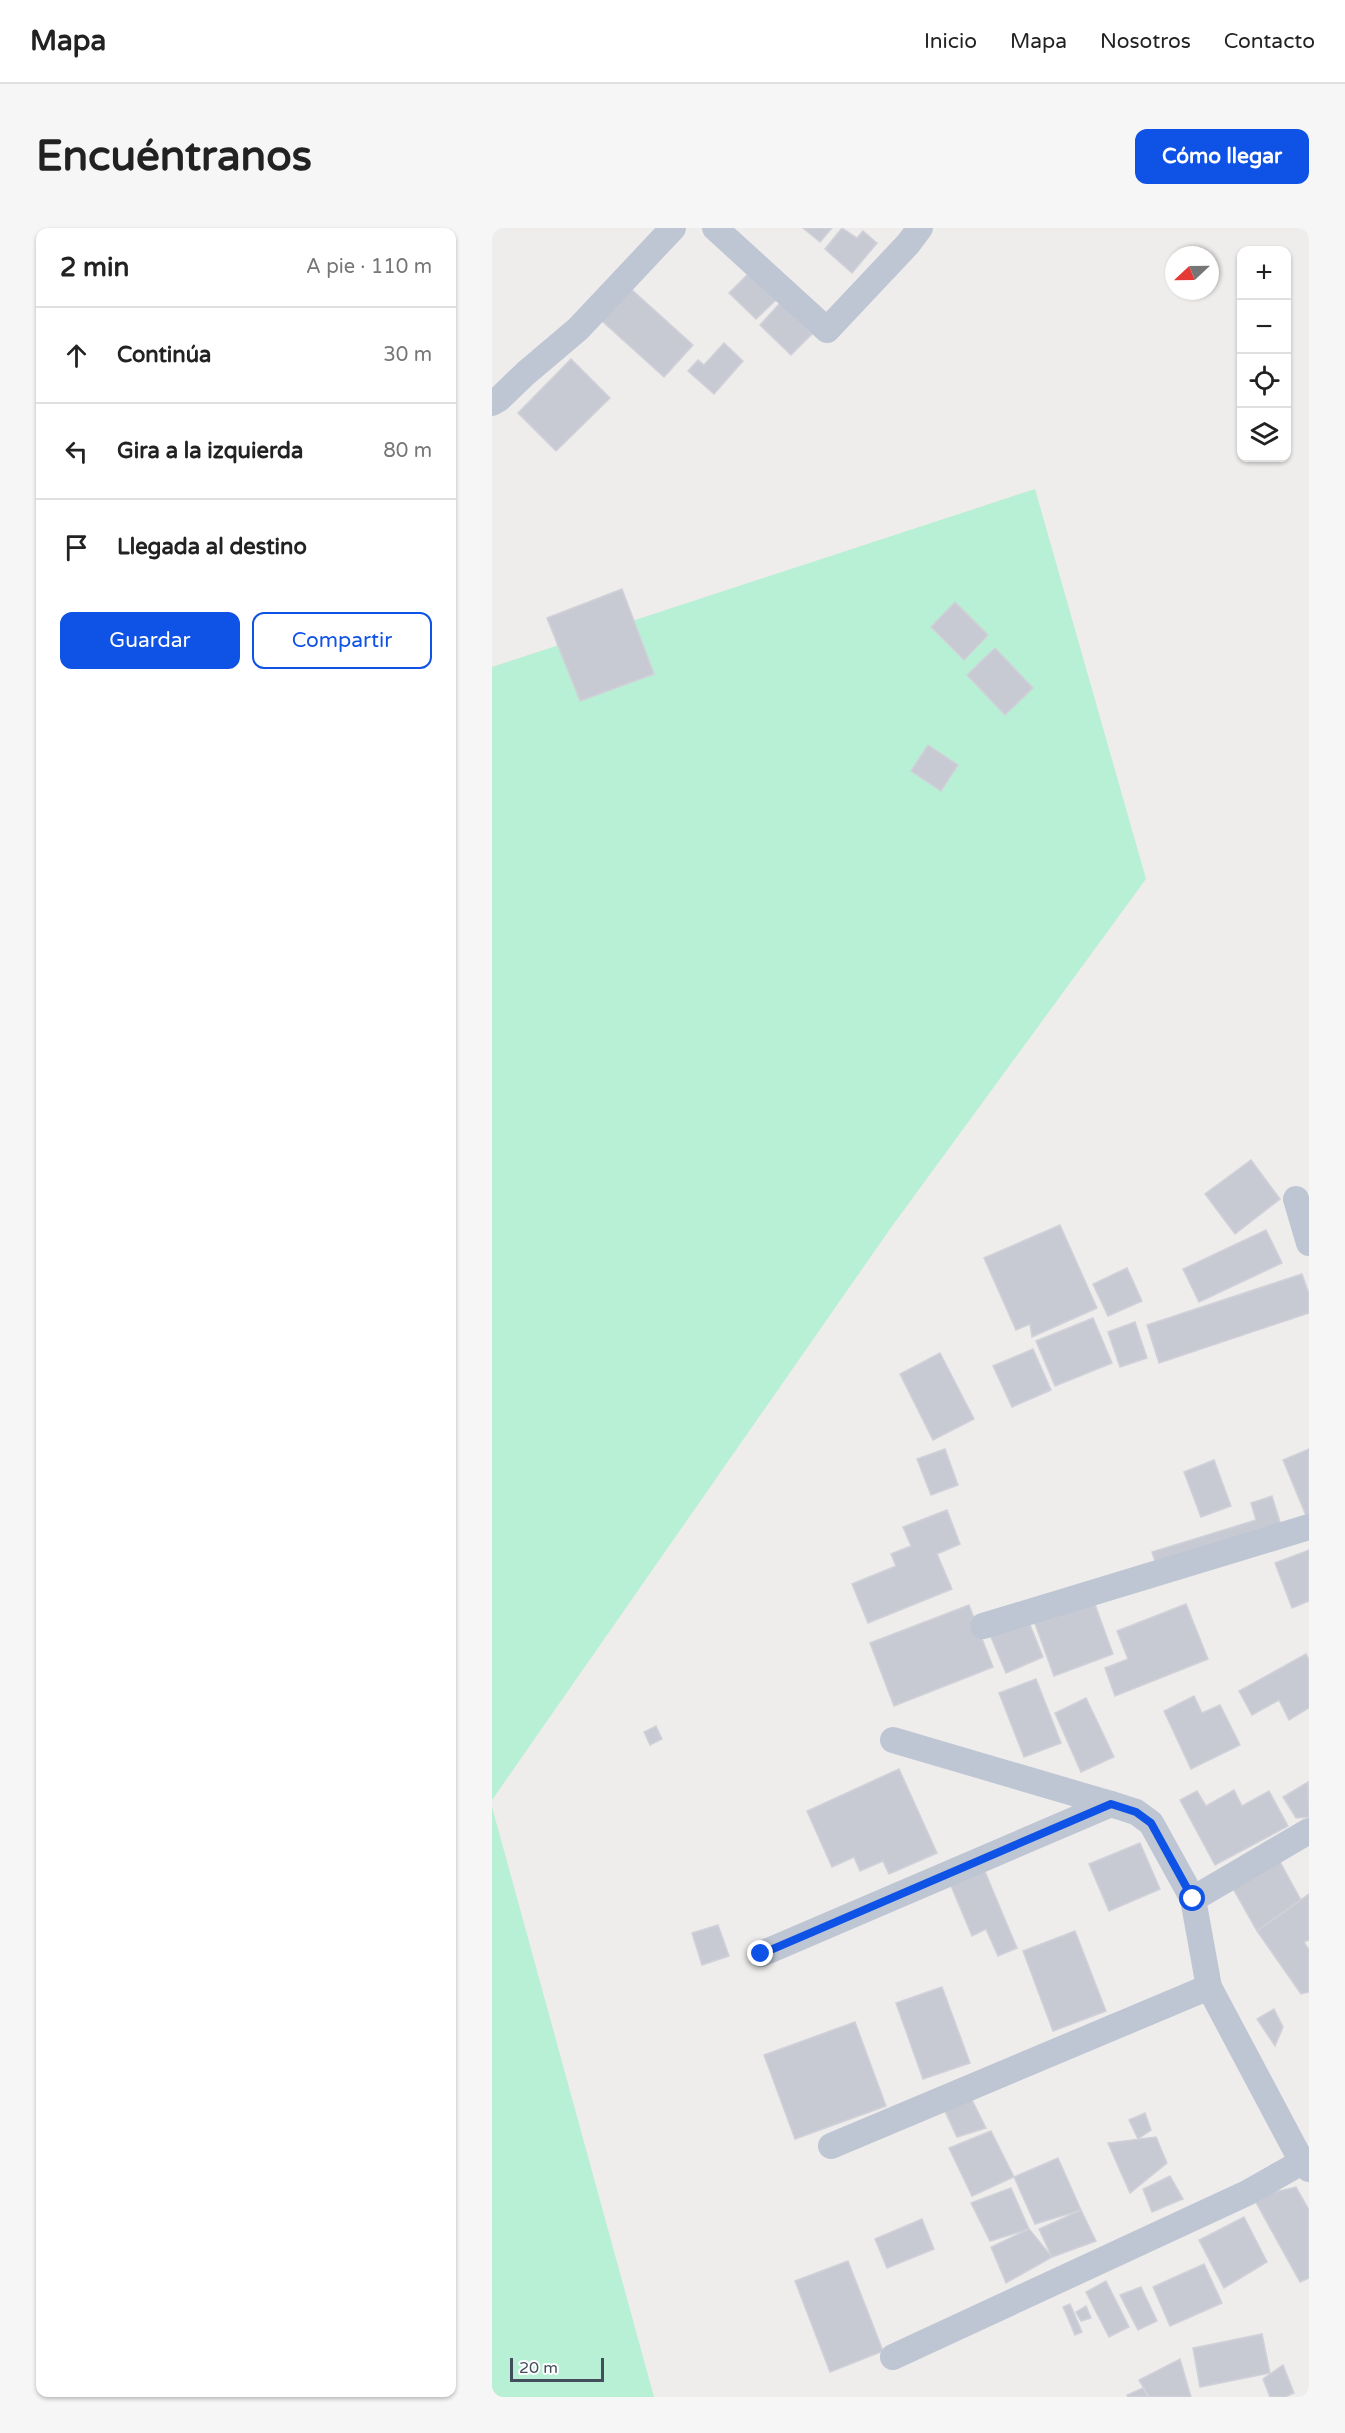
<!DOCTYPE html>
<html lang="es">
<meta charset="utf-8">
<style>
body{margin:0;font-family:"Varela Round",sans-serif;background:#f6f6f6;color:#222}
.controls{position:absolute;right:18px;top:18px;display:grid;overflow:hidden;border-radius:12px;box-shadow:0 2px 4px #0004}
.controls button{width:54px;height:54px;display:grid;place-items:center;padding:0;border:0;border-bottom:2px solid #e0e0e0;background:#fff;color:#222;font:30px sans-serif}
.compass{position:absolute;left:673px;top:18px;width:54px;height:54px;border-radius:50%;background:#fff;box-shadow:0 2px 4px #0004;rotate:248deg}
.scale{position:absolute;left:18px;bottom:15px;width:94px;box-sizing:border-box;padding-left:6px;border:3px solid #444d5b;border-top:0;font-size:16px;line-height:21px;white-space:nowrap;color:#444d5b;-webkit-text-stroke:4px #fff;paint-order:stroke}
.stop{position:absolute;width:18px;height:18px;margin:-14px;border:4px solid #0f52e6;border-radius:50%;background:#fff}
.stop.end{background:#0f52e6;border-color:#fff;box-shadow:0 2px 6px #0008}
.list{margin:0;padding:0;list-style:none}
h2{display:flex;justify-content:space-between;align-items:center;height:78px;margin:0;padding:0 24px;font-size:26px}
h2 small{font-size:20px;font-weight:400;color:#767676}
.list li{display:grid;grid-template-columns:39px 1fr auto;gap:18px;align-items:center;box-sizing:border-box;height:96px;padding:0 24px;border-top:2px solid #e0e0e0}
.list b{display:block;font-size:22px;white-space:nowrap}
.list em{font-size:20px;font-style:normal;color:#767676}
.actions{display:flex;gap:12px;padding:18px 24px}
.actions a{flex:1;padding:14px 0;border:2px solid #0f52e6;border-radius:12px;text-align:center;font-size:21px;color:#0f52e6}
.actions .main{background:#0f52e6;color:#fff}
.icon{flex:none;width:33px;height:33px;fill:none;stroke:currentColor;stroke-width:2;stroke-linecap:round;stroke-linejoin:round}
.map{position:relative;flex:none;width:817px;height:2169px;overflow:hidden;border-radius:12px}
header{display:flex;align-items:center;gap:36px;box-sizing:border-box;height:84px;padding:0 30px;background:#fff;border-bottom:2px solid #e0e0e0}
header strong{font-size:28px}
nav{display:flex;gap:33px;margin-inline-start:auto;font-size:21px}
.intro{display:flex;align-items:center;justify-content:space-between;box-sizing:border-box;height:144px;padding:0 36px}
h1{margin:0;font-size:42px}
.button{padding:15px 27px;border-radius:12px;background:#0f52e6;color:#fff;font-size:21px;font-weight:700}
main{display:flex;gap:36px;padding:0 36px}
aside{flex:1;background:#fff;border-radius:12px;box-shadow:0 2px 4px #0004}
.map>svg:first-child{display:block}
.green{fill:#b7f0d4}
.building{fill:#c8cad3;stroke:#d0d1d9;stroke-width:1.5}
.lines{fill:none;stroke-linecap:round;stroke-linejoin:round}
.street{stroke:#bec6d3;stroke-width:26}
.route{stroke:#0f52e6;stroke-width:8}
</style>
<header>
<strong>Mapa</strong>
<nav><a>Inicio</a><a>Mapa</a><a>Nosotros</a><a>Contacto</a></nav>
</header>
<div class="intro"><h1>Encuéntranos</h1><a class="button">Cómo llegar</a></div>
<main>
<aside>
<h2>2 min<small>A pie · 110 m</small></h2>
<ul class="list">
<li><svg class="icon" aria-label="ahead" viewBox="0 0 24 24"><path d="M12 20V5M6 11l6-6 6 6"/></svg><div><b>Continúa</b></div><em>30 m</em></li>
<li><svg class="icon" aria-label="left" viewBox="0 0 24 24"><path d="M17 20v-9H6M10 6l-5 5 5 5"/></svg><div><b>Gira a la izquierda</b></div><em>80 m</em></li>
<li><svg class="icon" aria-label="arrive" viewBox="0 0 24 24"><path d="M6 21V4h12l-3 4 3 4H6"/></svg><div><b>Llegada al destino</b></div></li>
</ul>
<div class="actions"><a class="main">Guardar</a><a>Compartir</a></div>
</aside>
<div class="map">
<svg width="817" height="2169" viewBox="0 0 817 2169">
<rect width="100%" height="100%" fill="#efecec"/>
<g class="green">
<path d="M543 261 654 651 398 1001 0 1572V439Z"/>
<path d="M0 1579 162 2169H0Z"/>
</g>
<g class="building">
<path d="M311 0H340L328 14Z"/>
<path d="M350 0 365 10 371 3 385 15 360 45 333 21Z"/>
<path d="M257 45 284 72 264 91 237 65Z"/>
<path d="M139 61 201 117 172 149 110 93Z"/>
<path d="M288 75 320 106 299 127 268 97Z"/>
<path d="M232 115 251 133 222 166 196 143 206 132 212 137Z"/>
<path d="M79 131 118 170 64 223 26 185Z"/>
<path d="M130 361 162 446 88 473 55 390Z"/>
<path d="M463 374 496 407 472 432 439 399Z"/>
<path d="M503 420 541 460 513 487 475 447Z"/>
<path d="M436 517 466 537 449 563 419 543Z"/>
<path d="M759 932 788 971 743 1006 713 966Z"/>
<path d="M568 997 605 1080 540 1109 538 1096 524 1102 492 1030Z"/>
<path d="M774 1002 790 1035 707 1074 691 1041Z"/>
<path d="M635 1040 650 1073 616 1088 601 1056Z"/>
<path d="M810 1046 817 1066V1085L667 1135 655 1097Z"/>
<path d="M601 1090 620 1135 563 1158 544 1113Z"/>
<path d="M643 1094 655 1130 628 1139 616 1104Z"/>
<path d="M541 1121 559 1162 520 1179 501 1138Z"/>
<path d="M448 1125 482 1191 441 1212 408 1146Z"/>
<path d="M453 1221 466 1257 439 1267 425 1231Z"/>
<path d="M817 1221V1289L815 1290 791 1232Z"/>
<path d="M722 1232 739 1278 709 1289 692 1244Z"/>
<path d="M780 1268 791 1304 666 1343 660 1324 764 1292 759 1275Z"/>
<path d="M455 1282 468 1316 445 1326 460 1361 376 1395 360 1356 404 1338 399 1326 419 1318 411 1299Z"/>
<path d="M817 1322V1373L800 1380 783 1335Z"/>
<path d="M601 1371 621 1426 562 1448 542 1393Z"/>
<path d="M694 1376 716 1431 623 1468 613 1440 636 1431 625 1403Z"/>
<path d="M477 1377 501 1439 402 1478 378 1415Z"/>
<path d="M536 1392 551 1429 514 1445 498 1407Z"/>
<path d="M814 1426 817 1432V1480L797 1492 787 1472 760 1487 747 1463Z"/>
<path d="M544 1451 569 1515 532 1529 507 1465Z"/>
<path d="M702 1468 710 1485 728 1477 748 1517 699 1541 672 1483Z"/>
<path d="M594 1470 622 1529 589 1544 563 1485Z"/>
<path d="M164 1498 170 1511 158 1517 152 1504Z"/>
<path d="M407 1541 445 1625 397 1646 391 1633 368 1643 362 1629 340 1639 315 1583Z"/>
<path d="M816 1554 817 1589 804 1590 791 1569Z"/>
<path d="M742 1562 750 1578 777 1563 796 1598 723 1637 688 1572 705 1563 714 1578Z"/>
<path d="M648 1615 668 1661 617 1683 597 1636Z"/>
<path d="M786 1630 811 1676 765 1703 739 1657Z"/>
<path d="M491 1639 525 1720 506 1728 494 1701 480 1708 457 1653Z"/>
<path d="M817 1666V1712L812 1714 817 1722V1764L809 1766 765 1703Z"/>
<path d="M226 1697 237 1728 210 1737 200 1705Z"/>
<path d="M583 1703 614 1783 561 1803 531 1723Z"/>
<path d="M450 1759 478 1835 431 1851 404 1775Z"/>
<path d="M782 1781 791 1799 783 1818 765 1791Z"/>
<path d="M363 1794 394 1878 303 1911 272 1827Z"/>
<path d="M478 1868 494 1900 465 1909 452 1881Z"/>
<path d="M653 1885 659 1902 646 1911 637 1892Z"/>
<path d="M499 1903 522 1949 480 1968 457 1920Z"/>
<path d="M664 1909 675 1935 638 1965 616 1915Z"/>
<path d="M566 1930 589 1982 543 1996 522 1949Z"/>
<path d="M678 1948 691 1971 660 1984 651 1961Z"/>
<path d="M804 1959 817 1982V2050L808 2054 761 1969Z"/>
<path d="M519 1960 537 2001 498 2013 479 1975Z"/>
<path d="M589 1982 604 2013 560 2029 547 2001Z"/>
<path d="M752 1989 775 2034 732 2060 707 2012Z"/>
<path d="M430 1991 442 2021 395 2040 383 2011Z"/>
<path d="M537 2001 560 2029 514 2055 499 2019Z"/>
<path d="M356 2033 391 2123 338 2144 303 2053Z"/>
<path d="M712 2036 730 2075 678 2098 661 2059Z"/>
<path d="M614 2053 637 2099 617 2109 594 2064Z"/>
<path d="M649 2059 665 2093 646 2102 628 2067Z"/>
<path d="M578 2076 590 2104 583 2107 571 2079Z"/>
<path d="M594 2078 599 2090 589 2093 584 2084Z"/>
<path d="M770 2106 778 2145 708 2159 701 2120Z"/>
<path d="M688 2131 699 2169H657L647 2152Z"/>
<path d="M791 2137 802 2165 793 2169H778L771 2151Z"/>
<path d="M651 2160 656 2169H636L635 2167Z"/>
</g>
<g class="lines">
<g class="street">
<path d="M223 0 335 102 416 16 428 0"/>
<path d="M0 175 7 171 34 145 86 101 181 0"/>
<path d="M804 971 817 1015"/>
<path d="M491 1398 817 1299"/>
<path d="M401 1512 619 1576 644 1584 659 1595 701 1671 717 1759 810 1934 817 1941"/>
<path d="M701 1671 817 1603"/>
<path d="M269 1726 619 1576"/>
<path d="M339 1918 717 1759"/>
<path d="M401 2129 755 1965 810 1934"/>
</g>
</g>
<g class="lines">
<path class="route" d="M269 1726 619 1576 644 1584 659 1595 701 1671"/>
</g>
</svg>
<div class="controls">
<button>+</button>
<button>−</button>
<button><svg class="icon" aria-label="locate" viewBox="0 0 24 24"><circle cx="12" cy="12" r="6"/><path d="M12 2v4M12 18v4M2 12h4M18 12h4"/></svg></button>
<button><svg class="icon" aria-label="layers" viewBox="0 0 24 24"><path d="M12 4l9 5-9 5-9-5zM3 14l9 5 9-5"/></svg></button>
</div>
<svg class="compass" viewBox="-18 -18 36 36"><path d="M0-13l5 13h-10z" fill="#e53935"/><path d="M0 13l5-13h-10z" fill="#767676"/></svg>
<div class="scale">20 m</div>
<div class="stop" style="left:701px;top:1671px"></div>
<div class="stop end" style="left:269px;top:1726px"></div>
</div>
</main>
